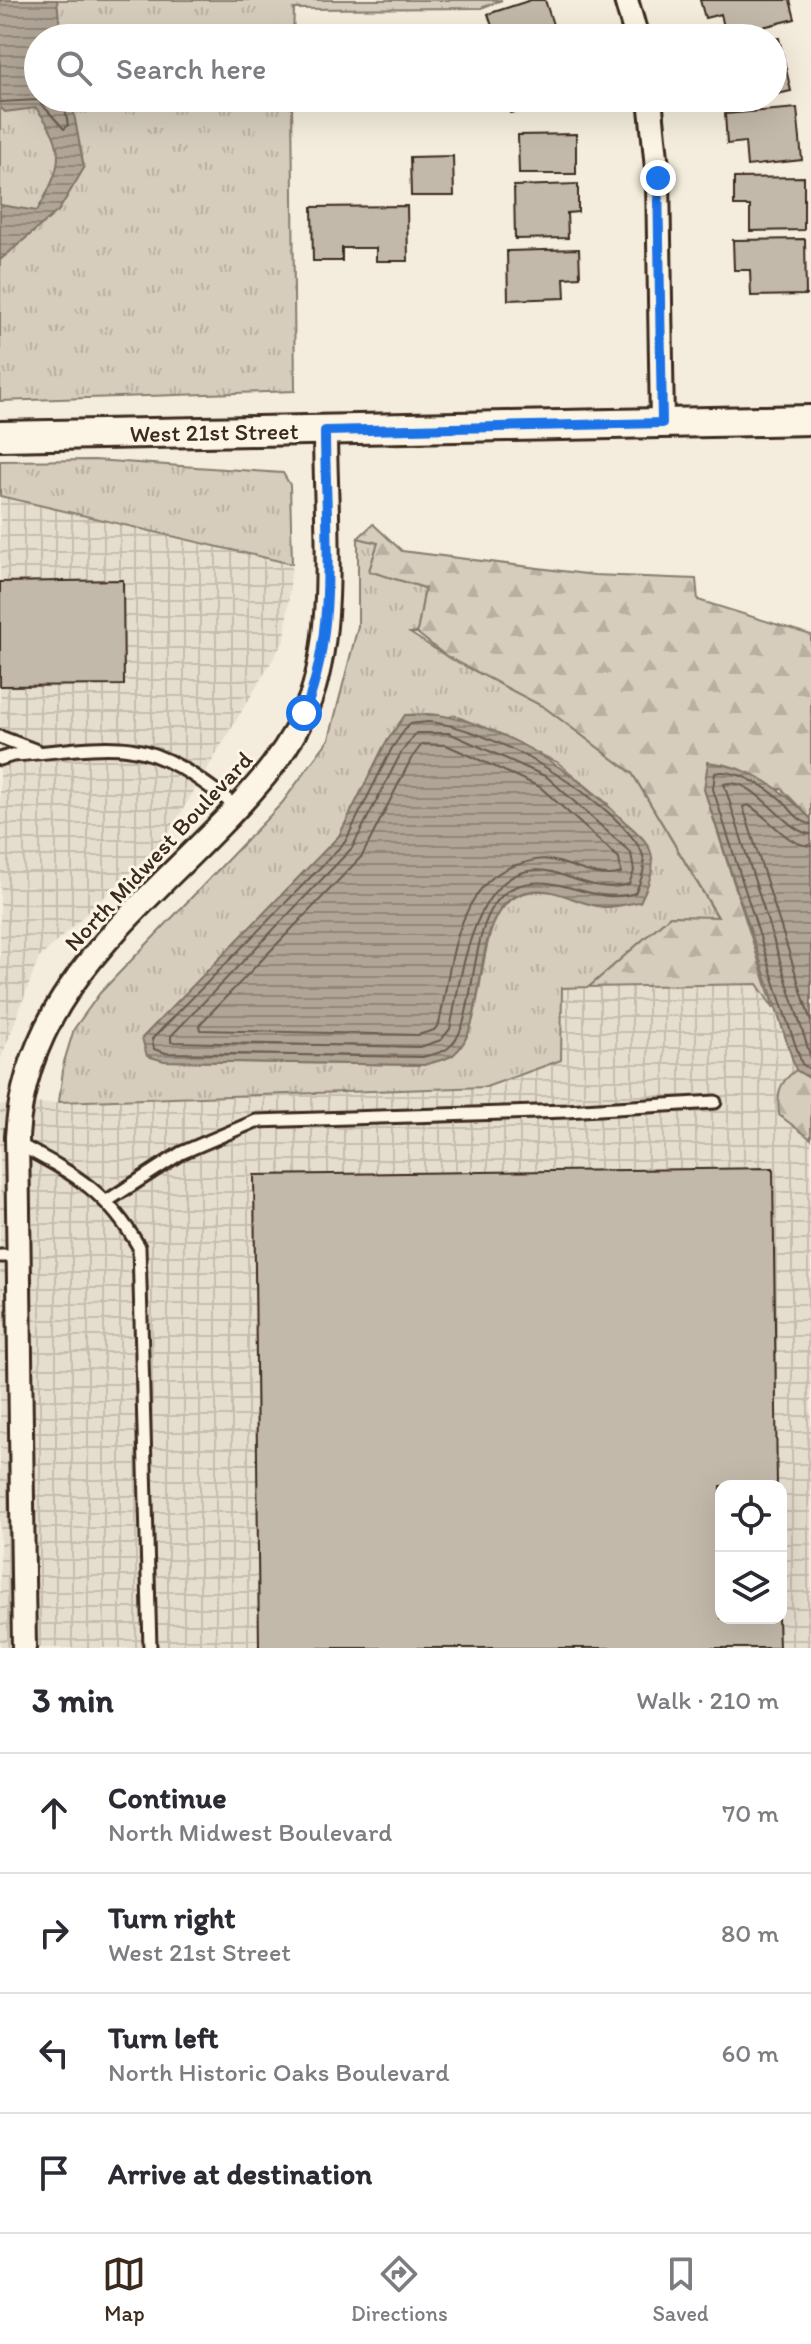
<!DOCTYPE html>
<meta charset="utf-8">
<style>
body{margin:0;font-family:Itim,sans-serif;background:#f7f7f7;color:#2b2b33}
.controls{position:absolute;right:24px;bottom:24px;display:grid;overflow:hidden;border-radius:16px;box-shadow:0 8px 32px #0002}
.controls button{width:72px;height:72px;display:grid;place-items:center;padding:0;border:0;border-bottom:2px solid #e1e1e2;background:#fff;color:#2b2b33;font:40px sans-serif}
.stop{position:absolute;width:24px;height:24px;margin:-18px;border:6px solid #1a73e8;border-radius:50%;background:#fff}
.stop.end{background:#1a73e8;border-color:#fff;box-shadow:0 2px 8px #0008}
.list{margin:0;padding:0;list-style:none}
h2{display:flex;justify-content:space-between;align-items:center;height:104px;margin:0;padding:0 32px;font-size:34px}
h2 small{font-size:26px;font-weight:400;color:#7c7c81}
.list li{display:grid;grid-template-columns:52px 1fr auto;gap:24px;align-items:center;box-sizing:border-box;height:120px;padding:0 32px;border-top:2px solid #e1e1e2}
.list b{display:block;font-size:30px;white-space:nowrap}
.list p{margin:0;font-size:26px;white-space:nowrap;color:#7c7c81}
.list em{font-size:26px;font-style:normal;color:#7c7c81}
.icon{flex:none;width:44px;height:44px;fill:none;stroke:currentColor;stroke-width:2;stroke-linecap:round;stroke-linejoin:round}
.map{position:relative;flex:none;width:811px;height:1648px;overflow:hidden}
.search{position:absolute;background:#fff;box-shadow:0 8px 32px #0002;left:24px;right:24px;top:24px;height:88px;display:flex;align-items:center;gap:20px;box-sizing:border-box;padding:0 28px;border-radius:44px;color:#7c7c81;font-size:30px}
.sheet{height:584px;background:#fff}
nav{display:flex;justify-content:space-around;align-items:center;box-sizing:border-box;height:112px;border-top:2px solid #e1e1e2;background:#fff;font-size:22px;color:#7c7c81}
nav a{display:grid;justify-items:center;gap:4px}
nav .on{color:#3b2a1e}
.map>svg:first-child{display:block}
.industrial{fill:url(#industrial-grid);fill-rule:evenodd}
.grass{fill:url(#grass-tufts);stroke:#887c6e;stroke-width:2;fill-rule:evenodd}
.forest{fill:url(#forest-firs);stroke:#887c6e;stroke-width:2}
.water{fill:url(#water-rules);stroke:#817466;stroke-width:2}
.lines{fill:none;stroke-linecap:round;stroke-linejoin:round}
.shore{stroke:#6a5b4e;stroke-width:2}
.building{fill:#c3b9aa;stroke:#3b2a1e;stroke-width:2}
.service-casing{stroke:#3b2a1e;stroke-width:17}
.minor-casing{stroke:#3b2a1e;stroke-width:28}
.tertiary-casing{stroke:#3b2a1e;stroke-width:34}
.service{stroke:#fcf5e5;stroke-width:11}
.minor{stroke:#fcf5e5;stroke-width:22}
.tertiary{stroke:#fcf5e5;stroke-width:28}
.route{stroke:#1a73e8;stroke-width:10}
.labels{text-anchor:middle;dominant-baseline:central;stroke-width:6;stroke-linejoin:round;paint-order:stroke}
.street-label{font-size:24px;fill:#3b2a1e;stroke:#fcf5e5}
</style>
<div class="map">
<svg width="811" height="1648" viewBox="0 0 811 1648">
<defs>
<pattern id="industrial-grid" width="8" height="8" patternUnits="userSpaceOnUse" patternTransform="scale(2)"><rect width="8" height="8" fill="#e5ddce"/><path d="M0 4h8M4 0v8" fill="none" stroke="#c5beb0"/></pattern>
<pattern id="grass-tufts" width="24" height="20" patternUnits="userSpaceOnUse" patternTransform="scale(2)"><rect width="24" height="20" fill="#d6cdbd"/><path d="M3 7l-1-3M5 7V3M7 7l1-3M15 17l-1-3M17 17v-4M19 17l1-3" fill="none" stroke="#b9b0a2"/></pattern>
<pattern id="forest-firs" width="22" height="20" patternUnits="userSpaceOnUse" patternTransform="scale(2)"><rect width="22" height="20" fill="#d6cdbd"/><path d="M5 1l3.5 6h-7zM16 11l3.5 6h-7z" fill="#b9b0a2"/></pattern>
<pattern id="water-rules" width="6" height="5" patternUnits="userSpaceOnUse" patternTransform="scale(2)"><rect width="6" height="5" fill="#b0a596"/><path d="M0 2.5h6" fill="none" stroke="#90877a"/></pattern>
</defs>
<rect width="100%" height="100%" fill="#f4eddd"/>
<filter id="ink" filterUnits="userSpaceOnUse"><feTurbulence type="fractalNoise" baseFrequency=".0125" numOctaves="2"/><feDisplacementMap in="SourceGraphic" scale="16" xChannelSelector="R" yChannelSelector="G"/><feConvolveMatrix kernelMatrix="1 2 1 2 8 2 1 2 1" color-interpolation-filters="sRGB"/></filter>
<g filter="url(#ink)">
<g class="industrial">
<path d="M0 496 292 564 285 639 164 841 39 958 0 1061Z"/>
<path d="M757 984 774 1009 796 1070 811 1079V1648H0V1105L486 1087 562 988ZM721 1486H781V1618H721Z"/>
</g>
<g class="grass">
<path d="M0 0H502L481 8 294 9 293 38H38V98H292L295 391 0 401Z"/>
<path d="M94 460 283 473 290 485 292 564 0 496V461Z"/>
<path d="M358 538 378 543 369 571 425 588 417 633H410L446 656 544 707 632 773 718 918 670 916 589 987 562 988 561 1060 486 1087 59 1102 64 1062 74 1029 100 993 282 803 329 739 358 626ZM454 715 557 762 608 804 563 894C457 867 500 1018 453 1055 446 1060 432 1062 424 1065L164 1061 142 1038 339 836 385 744Z"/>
</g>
<g class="forest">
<path d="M373 524 402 551 594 575 696 579 698 600 811 635V819L782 789H704L774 1009 757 984 589 987 670 916 718 917 632 773 544 707 446 656 417 633 425 588 369 571 378 543 358 538Z"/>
<path d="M796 1070 811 1079V1139L779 1115C777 1094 778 1083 796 1070Z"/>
</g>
<g class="water">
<path d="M0 0H57L61 38H38V98H71L84 168 59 210 0 260V205L37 211C62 167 68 149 36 108L5 112 0 107Z"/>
<path d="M428 714C497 719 577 773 625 822 632 828 642 836 647 844 659 863 649 884 640 902 629 903 615 908 603 907 573 904 552 882 520 894 467 914 492 1025 453 1055 446 1060 432 1062 424 1065L164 1061 147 1056 142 1038 339 836 385 744 405 715Z"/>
<path d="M708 762C752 767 781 788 811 819V1079L796 1070 704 789Z"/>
</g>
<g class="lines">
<g class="shore">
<path d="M0 102 38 100 64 129 68 125 63 98"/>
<path d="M428 722C489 726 606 795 639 847 649 862 642 879 635 893 593 907 556 870 515 887 462 910 482 1026 447 1049 441 1053 430 1055 423 1057L166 1053 154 1049 152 1039 345 842 392 748 409 724Z"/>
<path d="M416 733H449L547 777 631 853 634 871 629 884C602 893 577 879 552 872 474 854 461 979 450 1029L441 1040 420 1047 171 1042V1036L352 848 401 753Z"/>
<path d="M422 744 446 745 540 787 619 858 621 873C600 881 572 864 550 860 540 858 530 861 520 864 455 880 451 970 439 1024L434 1030 418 1035 200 1030 199 1025 362 856 411 759Z"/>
<path d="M811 824C796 822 789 805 778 797 763 785 733 768 715 773L713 789 782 1006 802 1064 811 1070"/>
<path d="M811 834C785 833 754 775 724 784L811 1058"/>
<path d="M811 846C785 845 770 817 748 805L743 807 811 1022"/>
</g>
</g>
<g class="building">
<path d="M531 0H545L556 34 544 38H496L488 14Z"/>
<path d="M700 0H790L795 19 726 36 721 14 705 18Z"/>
<path d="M779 38 791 91 773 95V39Z"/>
<path d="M507 98H569L570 105 510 113Z"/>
<path d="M797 108 802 160 747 166 745 142 727 144 725 114Z"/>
<path d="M576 134V174H519L518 135Z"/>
<path d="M453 156 454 196H411L410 157Z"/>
<path d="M804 177V230L750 231V206H734V178Z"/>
<path d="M578 184V212L567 213 568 238 515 239 514 186Z"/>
<path d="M407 206 408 261H376V248H342V261H313L312 207Z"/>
<path d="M805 239 806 295 751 296 750 270H734L733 240Z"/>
<path d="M579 249 580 277 564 278 565 298 508 300 507 251Z"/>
<path d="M123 580 124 685 0 686V582Z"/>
<path d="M773 1168 777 1486H721V1618H778L779 1648H259L254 1175Z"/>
</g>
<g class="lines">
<defs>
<g id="service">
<path d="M0 737 37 751"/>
<path d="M0 759 13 755C49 753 96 744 130 749 170 754 206 784 237 807"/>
<path d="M18 1144C74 1174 106 1190 139 1247L150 1648"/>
<path d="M107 1201 181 1153 256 1121 566 1111 715 1102"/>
<path d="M0 1256H19"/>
</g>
<g id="minor">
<path d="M626 0 637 38"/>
<path d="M650 98 658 178 662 423"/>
<path d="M24 1648 17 1137C25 997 130 918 220 825 258 786 292 749 311 697 337 621 325 511 325 431"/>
</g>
<path id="tertiary" d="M0 436 811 420"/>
</defs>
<use href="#service" class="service-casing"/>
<use href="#minor" class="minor-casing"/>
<use href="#tertiary" class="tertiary-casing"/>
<use href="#service" class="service"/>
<use href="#minor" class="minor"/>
<use href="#tertiary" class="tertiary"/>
</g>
</g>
<g class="lines" filter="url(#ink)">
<path class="route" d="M304 713C339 630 325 520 325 431L662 423 658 178"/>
</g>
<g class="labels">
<g class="street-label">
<text transform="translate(214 432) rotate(-1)">West 21st Street</text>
<text transform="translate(158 851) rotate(-47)">North Midwest Boulevard</text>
</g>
</g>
</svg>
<div class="controls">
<button><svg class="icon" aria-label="locate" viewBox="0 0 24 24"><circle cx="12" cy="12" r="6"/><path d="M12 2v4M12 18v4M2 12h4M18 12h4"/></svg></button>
<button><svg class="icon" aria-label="layers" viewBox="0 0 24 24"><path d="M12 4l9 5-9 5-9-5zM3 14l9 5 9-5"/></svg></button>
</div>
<div class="stop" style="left:304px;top:713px"></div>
<div class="stop end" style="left:658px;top:178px"></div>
<div class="search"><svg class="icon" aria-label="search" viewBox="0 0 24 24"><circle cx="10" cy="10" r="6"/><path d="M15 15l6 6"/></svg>Search here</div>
</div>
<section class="sheet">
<h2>3 min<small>Walk · 210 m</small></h2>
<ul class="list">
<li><svg class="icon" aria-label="ahead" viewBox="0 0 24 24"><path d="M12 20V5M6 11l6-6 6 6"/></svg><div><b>Continue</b><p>North Midwest Boulevard</p></div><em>70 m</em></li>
<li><svg class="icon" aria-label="right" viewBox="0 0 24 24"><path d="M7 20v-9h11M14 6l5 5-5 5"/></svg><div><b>Turn right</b><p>West 21st Street</p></div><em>80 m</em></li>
<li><svg class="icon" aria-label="left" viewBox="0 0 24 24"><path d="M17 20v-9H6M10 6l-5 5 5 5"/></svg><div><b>Turn left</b><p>North Historic Oaks Boulevard</p></div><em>60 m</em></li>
<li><svg class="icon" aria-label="arrive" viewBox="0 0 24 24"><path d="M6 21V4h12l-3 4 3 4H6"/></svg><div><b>Arrive at destination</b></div></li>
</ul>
</section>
<nav>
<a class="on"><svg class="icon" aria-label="map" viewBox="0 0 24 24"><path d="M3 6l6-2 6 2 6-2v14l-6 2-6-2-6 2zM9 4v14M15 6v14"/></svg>Map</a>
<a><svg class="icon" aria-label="directions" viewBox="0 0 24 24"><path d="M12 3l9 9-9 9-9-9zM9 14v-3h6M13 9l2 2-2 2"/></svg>Directions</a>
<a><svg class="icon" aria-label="saved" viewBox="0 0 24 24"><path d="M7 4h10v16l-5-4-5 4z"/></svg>Saved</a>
</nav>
